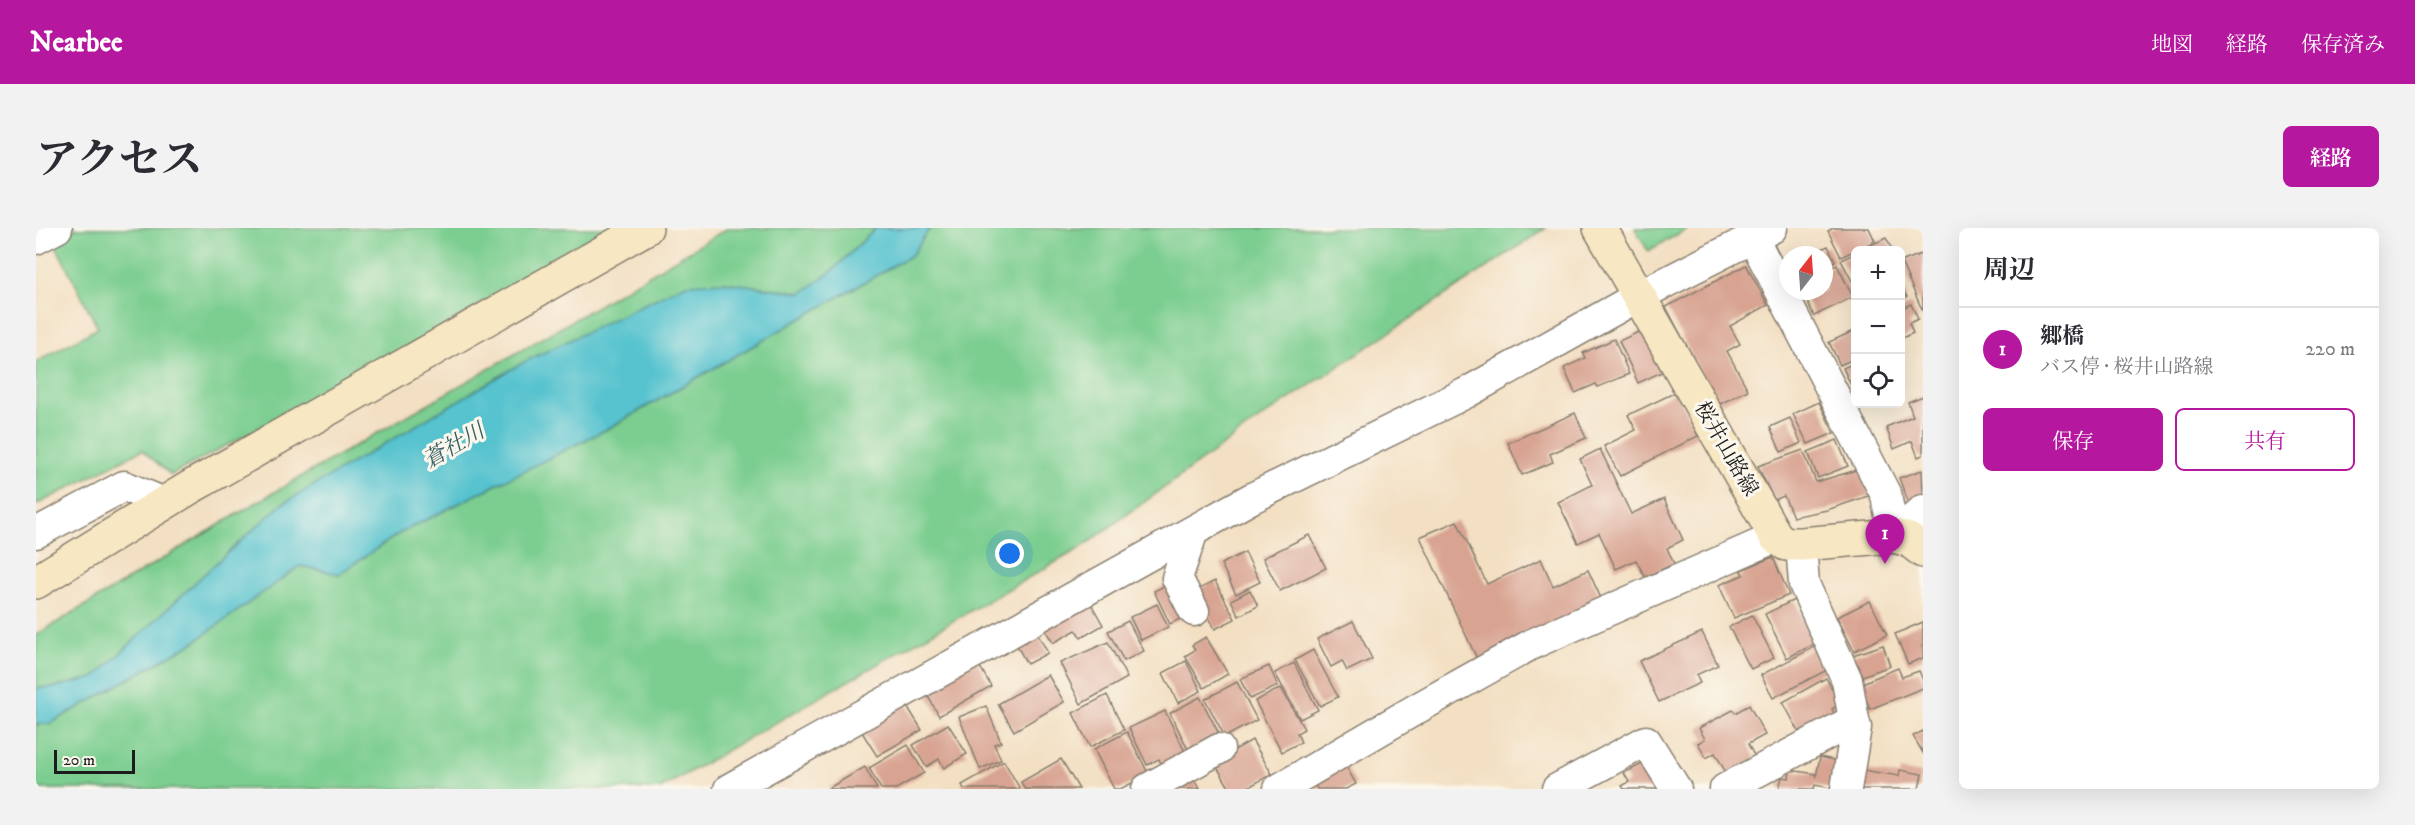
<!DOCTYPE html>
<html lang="ja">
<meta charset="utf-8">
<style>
body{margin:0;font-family:"IM FELL DW Pica","Noto Serif JP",serif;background:#f2f2f3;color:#2b2b33}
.controls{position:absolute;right:18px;top:18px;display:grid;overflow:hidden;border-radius:9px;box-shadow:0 6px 24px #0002}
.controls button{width:54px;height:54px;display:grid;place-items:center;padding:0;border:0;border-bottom:2px solid #e1e1e2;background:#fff;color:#2b2b33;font:30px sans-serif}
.compass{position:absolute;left:1743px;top:18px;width:54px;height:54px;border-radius:50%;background:#fff;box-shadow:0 6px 24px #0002;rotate:17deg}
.scale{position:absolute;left:18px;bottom:15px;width:81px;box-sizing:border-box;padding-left:6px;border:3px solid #1c1c1c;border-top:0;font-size:16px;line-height:21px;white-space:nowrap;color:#1c1c1c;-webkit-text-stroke:4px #fbf7ec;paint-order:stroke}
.you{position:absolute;left:974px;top:326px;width:21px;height:21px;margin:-15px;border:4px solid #fff;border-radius:50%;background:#1a73e8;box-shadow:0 0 0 9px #1a73e833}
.badge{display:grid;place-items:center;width:39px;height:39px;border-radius:50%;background:#b5179e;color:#fff;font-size:20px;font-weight:700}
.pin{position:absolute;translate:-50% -50px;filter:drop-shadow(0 2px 3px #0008)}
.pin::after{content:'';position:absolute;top:32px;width:21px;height:18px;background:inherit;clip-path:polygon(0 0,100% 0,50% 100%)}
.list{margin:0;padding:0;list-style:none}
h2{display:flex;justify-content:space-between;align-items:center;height:78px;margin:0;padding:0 24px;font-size:26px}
h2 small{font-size:20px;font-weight:400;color:#7c7c81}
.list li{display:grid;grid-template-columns:39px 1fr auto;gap:18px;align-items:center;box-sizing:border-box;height:84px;padding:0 24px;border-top:2px solid #e1e1e2}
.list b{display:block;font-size:22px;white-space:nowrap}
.list p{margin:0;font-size:20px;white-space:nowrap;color:#7c7c81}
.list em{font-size:20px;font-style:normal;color:#7c7c81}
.actions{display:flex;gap:12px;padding:18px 24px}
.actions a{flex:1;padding:14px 0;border:2px solid #b5179e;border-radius:9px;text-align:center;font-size:21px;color:#b5179e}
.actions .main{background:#b5179e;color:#fff}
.icon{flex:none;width:33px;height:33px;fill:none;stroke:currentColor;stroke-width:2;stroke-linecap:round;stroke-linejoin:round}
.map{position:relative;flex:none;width:1887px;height:561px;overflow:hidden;border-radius:9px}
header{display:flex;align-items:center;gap:36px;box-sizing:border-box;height:84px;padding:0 30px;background:#b5179e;color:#fff}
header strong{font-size:28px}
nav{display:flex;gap:33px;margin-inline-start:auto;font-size:21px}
.intro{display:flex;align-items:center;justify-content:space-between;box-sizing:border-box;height:144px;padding:0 36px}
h1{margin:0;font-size:42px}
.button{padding:15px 27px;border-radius:9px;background:#b5179e;color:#fff;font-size:21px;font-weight:700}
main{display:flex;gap:36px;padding:0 36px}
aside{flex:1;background:#fff;border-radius:9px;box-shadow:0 6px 24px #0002}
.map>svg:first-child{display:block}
.green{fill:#7cce90;stroke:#4c7556;stroke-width:1.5}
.water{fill:#57c3cf;stroke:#3a7076;stroke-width:1.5}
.building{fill:#d8a391}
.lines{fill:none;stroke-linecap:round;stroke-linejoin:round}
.street-casing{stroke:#887e6f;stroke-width:33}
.secondary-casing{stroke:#887e6f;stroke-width:36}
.street{stroke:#fff;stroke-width:30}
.secondary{stroke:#f7e8c3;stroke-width:33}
.labels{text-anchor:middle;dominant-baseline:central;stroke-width:6;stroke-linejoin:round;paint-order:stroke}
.street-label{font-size:21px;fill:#1c1c1c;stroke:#fbf7ec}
.water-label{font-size:22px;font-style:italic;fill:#345f64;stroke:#fbf7ec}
</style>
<header>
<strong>Nearbee</strong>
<nav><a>地図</a><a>経路</a><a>保存済み</a></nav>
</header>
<div class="intro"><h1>アクセス</h1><a class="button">経路</a></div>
<main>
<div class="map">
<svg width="1887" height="561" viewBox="0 0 1887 561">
<rect width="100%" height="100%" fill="#fbf7ec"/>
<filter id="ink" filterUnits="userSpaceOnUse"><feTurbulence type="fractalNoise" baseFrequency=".0167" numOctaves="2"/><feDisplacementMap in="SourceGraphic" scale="12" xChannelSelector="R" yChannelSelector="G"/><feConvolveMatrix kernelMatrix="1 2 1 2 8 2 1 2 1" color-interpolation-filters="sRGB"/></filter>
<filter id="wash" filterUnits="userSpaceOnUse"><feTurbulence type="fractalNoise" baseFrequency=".008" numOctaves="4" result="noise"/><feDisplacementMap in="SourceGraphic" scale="24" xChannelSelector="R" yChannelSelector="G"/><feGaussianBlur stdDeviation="1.35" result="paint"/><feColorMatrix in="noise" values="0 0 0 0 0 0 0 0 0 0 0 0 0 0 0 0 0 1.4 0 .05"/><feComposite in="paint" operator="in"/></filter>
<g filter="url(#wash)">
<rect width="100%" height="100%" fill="#f3dfc2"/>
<g class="green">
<path d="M40 0H578L325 146 135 247 106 222 0 277V134L62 100 17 12Z"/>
<path d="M692 0H840L796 43 766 65 688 54 246 276 177 338 58 450 19 459 0 460V407L223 273 524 100Z"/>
<path d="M894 0H1510L1222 192 1046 319 624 561H0V497L15 495 158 414 264 338 303 346 364 305 573 200 876 27Z"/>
<path d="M1599 0H1653L1612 23Z"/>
</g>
<path class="water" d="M840 0H894L876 27 573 200 364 305 303 346 264 338 158 414 15 495 0 497V460L19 459 58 450 177 338 246 276 486 135 650 56 688 54 766 65 796 43Z"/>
<g id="blocks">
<g class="building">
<path d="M1797 0H1833L1839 13 1805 29 1792 3Z"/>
<path d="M1850 10 1856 22H1824Z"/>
<path d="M1792 18 1799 33 1788 39V27H1772Z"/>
<path d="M1820 25V52L1816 53 1805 32Z"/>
<path d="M1887 25V84L1865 34Z"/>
<path d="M1710 37 1732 77 1694 98 1704 116 1691 123 1712 162 1682 177 1630 79Z"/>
<path d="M1801 37 1817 69 1778 88 1766 63H1788V43Z"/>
<path d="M1864 56 1871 69 1864 72Z"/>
<path d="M1875 76 1882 91 1873 95 1877 105 1864 111V81Z"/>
<path d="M1609 101 1628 143 1602 155 1583 113Z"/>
<path d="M1820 102V130L1804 137 1793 114Z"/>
<path d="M1578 111 1593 146 1562 159 1560 156 1539 165 1528 140 1549 130 1547 125Z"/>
<path d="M1820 134V168L1807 140Z"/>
<path d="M1640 164 1662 208 1584 248 1568 218 1600 202 1592 187Z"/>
<path d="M1887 168V227L1882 229 1876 213 1858 221 1850 199 1877 188 1872 174Z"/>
<path d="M1783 174 1798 205 1772 216 1757 186Z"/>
<path d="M1539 185 1550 210 1514 226 1517 234 1486 247 1472 215Z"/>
<path d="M1754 190 1765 215 1745 224 1734 199Z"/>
<path d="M1801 212 1812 238 1782 250 1772 224Z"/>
<path d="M1564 221 1595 286 1628 271 1647 312 1631 320 1638 336 1609 349 1600 332 1580 341 1563 305 1542 315 1522 274 1556 257 1544 231Z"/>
<path d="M1767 222 1780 254 1824 241 1835 267 1791 282 1757 289 1748 268 1738 272 1722 238Z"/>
<path d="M1886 242 1887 272 1873 277 1863 250Z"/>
<path d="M1421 293 1451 356 1505 331 1517 358 1552 342 1568 377 1443 435 1384 309Z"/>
<path d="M1273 307 1290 340 1244 363 1227 330Z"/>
<path d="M1209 324 1224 354 1200 366 1185 336Z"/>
<path d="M1737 329 1753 367 1698 390 1683 357 1707 347 1705 342Z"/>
<path d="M1179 353 1199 391 1179 401 1159 363Z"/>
<path d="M1134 355 1150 388 1134 396 1118 363Z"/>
<path d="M1214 362 1222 378 1203 388 1195 372Z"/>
<path d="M1053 372 1067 397 1045 410 1040 402 1017 415 1007 398Z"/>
<path d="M1758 372 1780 415 1751 430 1729 386Z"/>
<path d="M1834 373 1851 407 1818 423 1801 389Z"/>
<path d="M1121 376 1132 399 1105 412 1094 389Z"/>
<path d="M1716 387 1738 430 1715 441 1693 399Z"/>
<path d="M1092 393 1108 423 1088 433 1072 403Z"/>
<path d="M1317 393 1336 431 1311 443 1306 433 1295 439 1281 411Z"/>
<path d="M1887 394V430L1872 436 1859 406Z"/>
<path d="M1666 404 1682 437 1660 447 1664 455 1623 474 1603 433Z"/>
<path d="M1001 405 1012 425 991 436 980 416Z"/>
<path d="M1170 409 1192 446 1168 460 1149 428 1159 422 1156 417Z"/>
<path d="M1072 414 1091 450 1045 476 1024 435Z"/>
<path d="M1847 417 1854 438 1821 450 1814 428Z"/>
<path d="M1780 418 1793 441 1737 470 1725 447Z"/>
<path d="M1277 422 1302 469 1284 478 1259 432Z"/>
<path d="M940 432 955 458 903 488 888 461Z"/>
<path d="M1150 433 1165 463 1142 475 1127 445Z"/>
<path d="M1258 435 1282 482 1264 491 1239 445Z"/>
<path d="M1233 438 1242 458 1214 471 1204 451Z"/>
<path d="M1862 440 1866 449 1883 443 1887 452V460L1834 481 1824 456Z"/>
<path d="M1012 447 1028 474 978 503 962 476Z"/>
<path d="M1790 450 1804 476 1796 481 1804 497 1769 515 1747 474Z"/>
<path d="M1201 454 1221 492 1189 509 1169 471Z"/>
<path d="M1245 460 1268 501 1261 505 1265 514 1246 524 1219 473Z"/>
<path d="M1071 467 1088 502 1054 519 1037 485Z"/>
<path d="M1164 469 1184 508 1153 523 1134 485Z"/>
<path d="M868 473 886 502 841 528 824 501Z"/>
<path d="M1713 477 1729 507 1712 516 1722 535 1693 550 1679 525 1670 530 1662 515 1669 511 1663 500 1697 482 1699 485Z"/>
<path d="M950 478 965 514 958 516 965 532 944 541 923 489Z"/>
<path d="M1129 483 1152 530 1128 542 1123 531 1111 537 1093 500Z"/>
<path d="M912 496 931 526 908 540 903 531 890 539 877 517Z"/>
<path d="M1887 503V525L1877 508Z"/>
<path d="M1091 504 1115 551 1098 559 1096 555 1084 561H1078L1058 521Z"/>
<path d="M1216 512 1236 546 1209 561H1194L1178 534Z"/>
<path d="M872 517 888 545 860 561H845L833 540Z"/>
<path d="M1784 529 1807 534 1800 561 1779 557 1778 561H1743L1746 549 1753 550 1754 542 1780 546V549Z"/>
<path d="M1025 531 1043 561H989L985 554Z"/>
<path d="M968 533 984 561H928L926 557Z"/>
<path d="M1307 533 1320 556 1310 561H1281L1275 549Z"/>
<path d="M1612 533 1627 561H1588L1586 558 1593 554 1588 545Z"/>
<path d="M829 539 841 561H791Z"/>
<path d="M1826 542 1863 548 1864 542 1886 546 1883 561H1823Z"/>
<path d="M1157 550 1164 561H1138Z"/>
</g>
</g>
</g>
<g filter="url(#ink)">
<use href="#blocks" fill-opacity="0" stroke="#887e6f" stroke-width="1.5"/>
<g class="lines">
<defs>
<g id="street">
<path d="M1717 10 1850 267 1858 308"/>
<path d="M0 11 21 0"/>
<path d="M1157 303 1141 350 1158 383"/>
<path d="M0 305 88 258 128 275"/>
<path d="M1858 308 1887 282"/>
<path d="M1765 316 1768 356 1811 452 1818 492 1820 499 1810 561"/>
<path d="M693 561 1216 270 1430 165 1603 68 1736 0"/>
<path d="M1111 561 1183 521"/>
<path d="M1243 561 1382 480 1496 416 1740 309"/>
<path d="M1521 561 1610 513 1640 561"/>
<path d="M1689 561 1818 492"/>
</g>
<g id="secondary">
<path d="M1564 0 1740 309 1750 316H1765L1858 308 1873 312 1887 323"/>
<path d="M0 354 153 260 610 0"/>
</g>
</defs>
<use href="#street" class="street-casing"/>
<use href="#secondary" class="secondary-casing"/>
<use href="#street" class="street"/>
<use href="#secondary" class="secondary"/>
</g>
</g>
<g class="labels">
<g class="street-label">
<text transform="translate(1690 221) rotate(60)">桜井山路線</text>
</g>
<g class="water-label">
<text transform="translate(418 218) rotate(-30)">蒼社川</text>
</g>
</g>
</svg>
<div class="controls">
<button>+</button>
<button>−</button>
<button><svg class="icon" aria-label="locate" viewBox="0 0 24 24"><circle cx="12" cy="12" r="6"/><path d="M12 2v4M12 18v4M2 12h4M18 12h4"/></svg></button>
</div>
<svg class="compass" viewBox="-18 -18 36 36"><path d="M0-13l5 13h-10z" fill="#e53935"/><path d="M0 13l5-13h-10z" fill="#7c7c81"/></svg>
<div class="scale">20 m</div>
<div class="you"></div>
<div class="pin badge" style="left:1849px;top:336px">1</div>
</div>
<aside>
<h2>周辺<small></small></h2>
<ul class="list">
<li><span class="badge">1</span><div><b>郷橋</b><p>バス停 · 桜井山路線</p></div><em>220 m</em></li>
</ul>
<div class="actions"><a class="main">保存</a><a>共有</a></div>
</aside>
</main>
